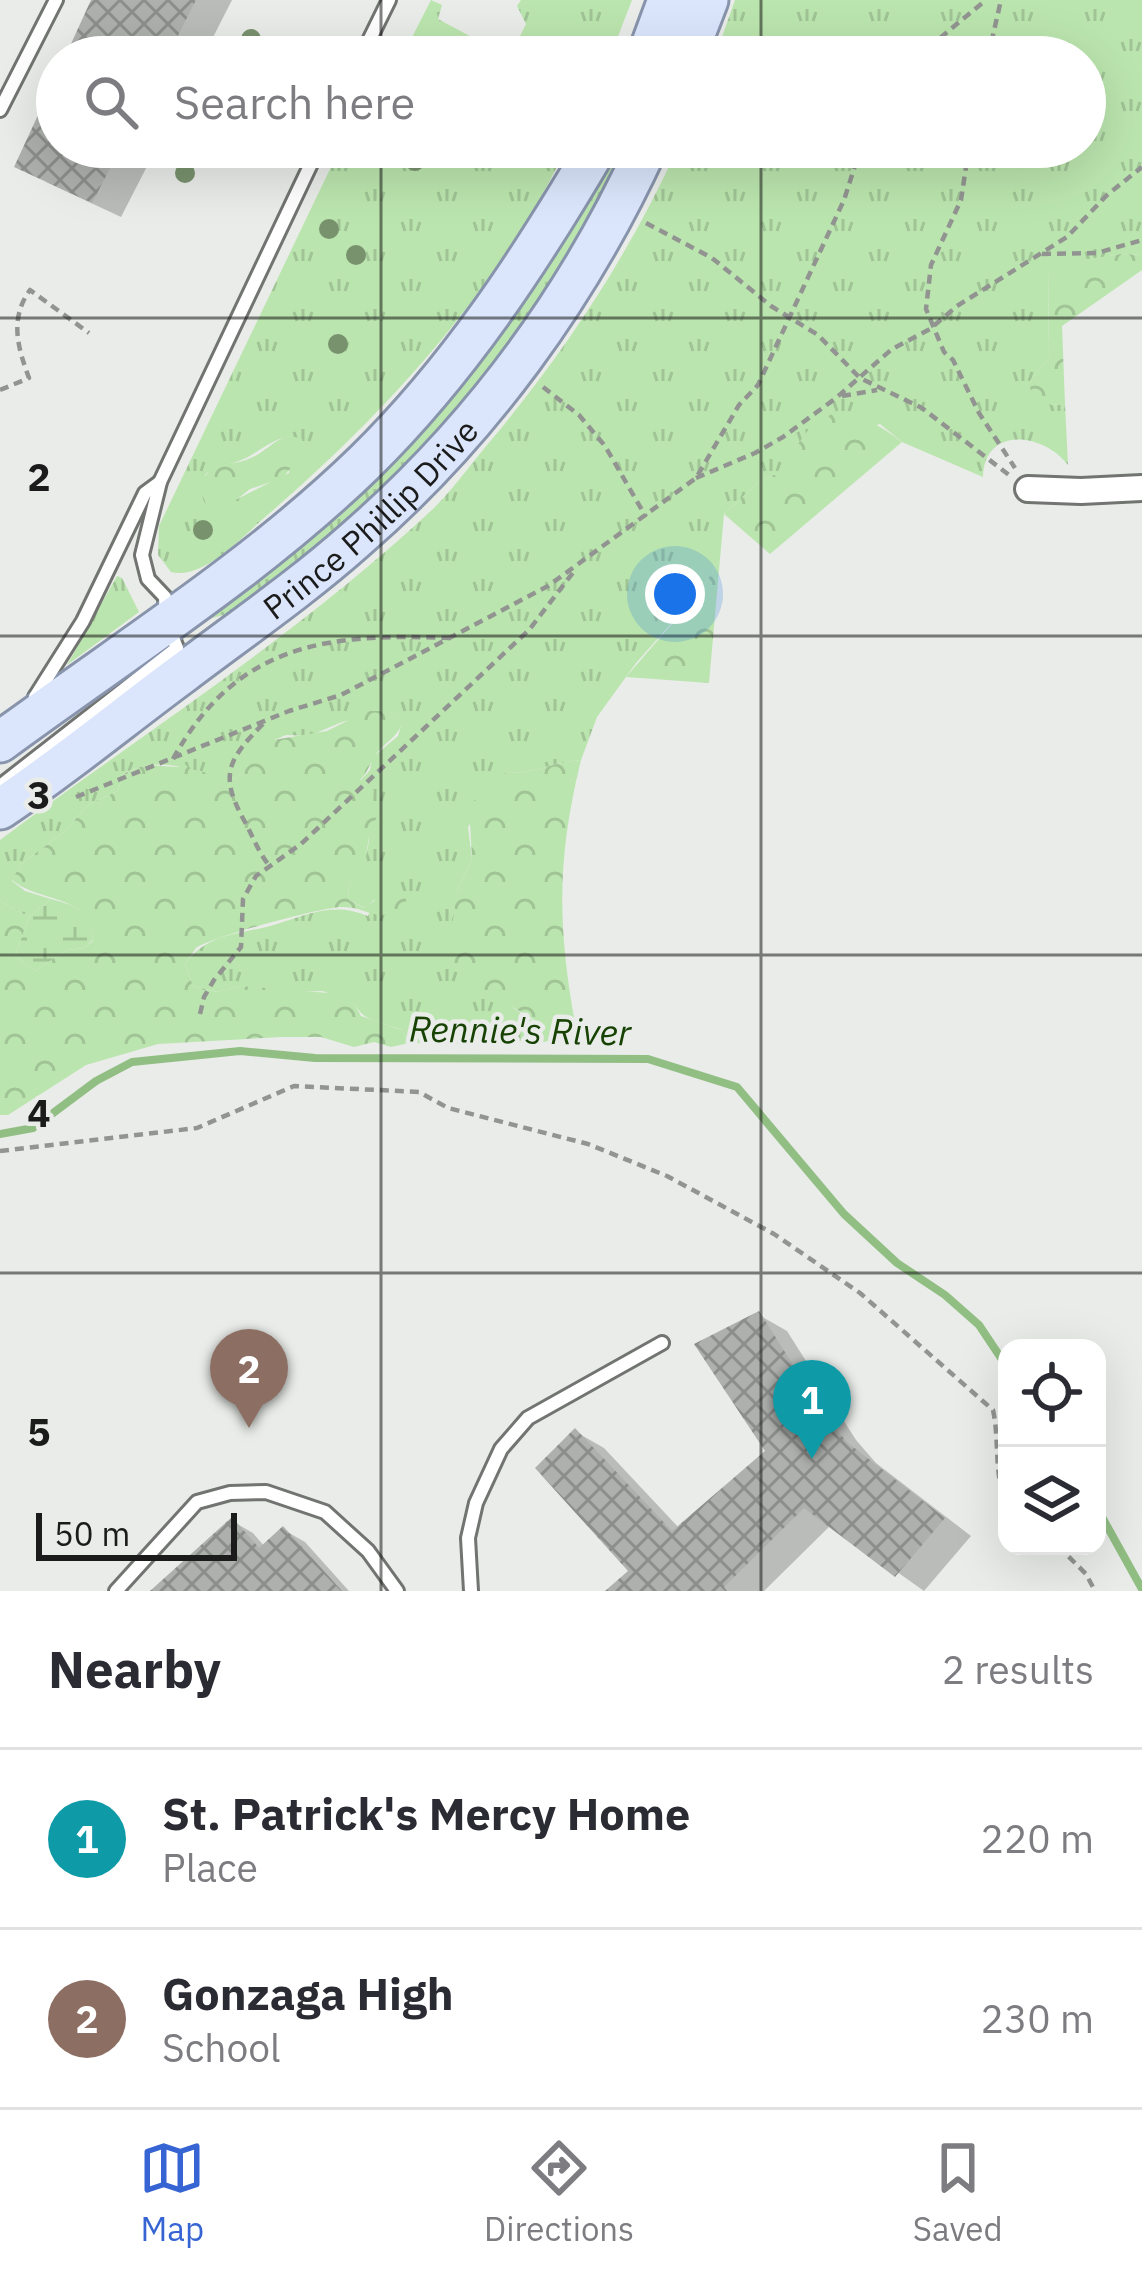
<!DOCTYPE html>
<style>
body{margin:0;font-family:"IBM Plex Sans",sans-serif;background:#f2f2f3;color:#2b2b33}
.controls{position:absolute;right:36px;bottom:36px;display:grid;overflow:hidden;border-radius:24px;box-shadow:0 12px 48px #0002}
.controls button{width:108px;height:108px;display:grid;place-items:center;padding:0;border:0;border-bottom:3px solid #e1e1e2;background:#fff;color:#2b2b33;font:60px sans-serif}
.scale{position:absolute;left:36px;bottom:30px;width:201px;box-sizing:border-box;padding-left:12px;border:6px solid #1a1b1a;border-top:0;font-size:33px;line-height:42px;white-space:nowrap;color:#1a1b1a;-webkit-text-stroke:9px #e9ece8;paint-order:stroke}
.you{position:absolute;left:675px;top:594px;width:42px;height:42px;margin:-30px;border:9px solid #fff;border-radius:50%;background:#1a73e8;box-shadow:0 0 0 18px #1a73e833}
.badge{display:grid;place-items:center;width:78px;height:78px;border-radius:50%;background:#3664d3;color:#fff;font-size:39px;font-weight:700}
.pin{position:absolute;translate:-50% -99px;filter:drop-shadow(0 3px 6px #0008)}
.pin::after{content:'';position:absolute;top:63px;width:42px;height:36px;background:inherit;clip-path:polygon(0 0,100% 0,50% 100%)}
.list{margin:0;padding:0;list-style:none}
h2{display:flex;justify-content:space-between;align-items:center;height:156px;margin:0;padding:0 48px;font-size:51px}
h2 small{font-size:39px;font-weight:400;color:#7c7c81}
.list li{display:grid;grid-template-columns:78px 1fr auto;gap:36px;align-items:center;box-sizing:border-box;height:180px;padding:0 48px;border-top:3px solid #e1e1e2}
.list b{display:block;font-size:45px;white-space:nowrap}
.list p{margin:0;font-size:39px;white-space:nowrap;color:#7c7c81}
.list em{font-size:39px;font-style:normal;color:#7c7c81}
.icon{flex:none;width:66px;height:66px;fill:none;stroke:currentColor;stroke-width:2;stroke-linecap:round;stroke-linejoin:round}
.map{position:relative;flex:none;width:1142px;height:1591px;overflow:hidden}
.search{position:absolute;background:#fff;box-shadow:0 12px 48px #0002;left:36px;right:36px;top:36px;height:132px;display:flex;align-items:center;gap:30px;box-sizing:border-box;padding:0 42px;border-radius:66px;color:#7c7c81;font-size:45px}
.sheet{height:516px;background:#fff}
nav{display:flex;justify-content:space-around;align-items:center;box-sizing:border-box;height:168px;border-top:3px solid #e1e1e2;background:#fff;font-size:33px;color:#7c7c81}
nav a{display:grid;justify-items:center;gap:6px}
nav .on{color:#3664d3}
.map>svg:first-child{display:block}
.grass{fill:url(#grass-tufts);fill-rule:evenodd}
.forest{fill:url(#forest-crowns)}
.wetland{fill:url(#wetland-marsh)}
.shadow{fill:#0003}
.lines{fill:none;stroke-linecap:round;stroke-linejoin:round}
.stream{stroke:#91be83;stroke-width:8}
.building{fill:url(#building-cross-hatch)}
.service-casing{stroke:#717471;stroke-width:18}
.minor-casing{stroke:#717471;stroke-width:30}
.primary-casing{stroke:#8894ac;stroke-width:45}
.path{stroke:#929491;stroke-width:4.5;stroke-dasharray:9 6;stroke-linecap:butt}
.service{stroke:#fff;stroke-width:12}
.minor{stroke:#fff;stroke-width:24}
.primary{stroke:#dbe6fc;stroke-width:39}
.tree{fill:#79926e}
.grid{fill:none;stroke:#1a1b1a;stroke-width:3;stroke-opacity:0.55}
.labels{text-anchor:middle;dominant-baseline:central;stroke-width:9;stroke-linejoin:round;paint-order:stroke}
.street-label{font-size:33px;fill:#1a1b1a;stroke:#e9ece8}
.water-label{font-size:36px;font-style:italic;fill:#174204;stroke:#e9ece8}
.grid-label{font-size:39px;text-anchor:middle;font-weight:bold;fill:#1a1b1a;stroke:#e9ece8;stroke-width:9;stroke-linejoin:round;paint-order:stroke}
</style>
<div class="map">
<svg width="1142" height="1591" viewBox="0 0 1142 1591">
<defs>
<pattern id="grass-tufts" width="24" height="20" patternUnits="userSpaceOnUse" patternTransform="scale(3)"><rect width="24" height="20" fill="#bbe5ae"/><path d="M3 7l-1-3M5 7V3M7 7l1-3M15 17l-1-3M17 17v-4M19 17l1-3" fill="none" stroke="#a0c495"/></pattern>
<pattern id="forest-crowns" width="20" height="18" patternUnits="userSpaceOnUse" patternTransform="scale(3)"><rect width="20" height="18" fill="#bbe5ae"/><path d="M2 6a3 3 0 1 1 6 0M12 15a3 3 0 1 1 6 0" fill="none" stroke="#a0c495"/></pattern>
<pattern id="wetland-marsh" width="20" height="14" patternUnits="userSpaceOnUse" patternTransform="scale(3)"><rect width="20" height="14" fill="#bbe5ae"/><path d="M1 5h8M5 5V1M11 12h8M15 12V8" fill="none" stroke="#a0c495"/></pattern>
<pattern id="building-cross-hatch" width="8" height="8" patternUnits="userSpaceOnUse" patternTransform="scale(3)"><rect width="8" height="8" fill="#adb0ad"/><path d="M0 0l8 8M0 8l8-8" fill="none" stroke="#8c8e8c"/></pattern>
</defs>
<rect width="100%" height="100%" fill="#e9ece8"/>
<g class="grass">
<path d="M431 0 442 5 438 19 494 49 500 40 519 38 526 24 517 6 521 0H632L610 57H402Z"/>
<path d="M735 0H1142V255L1121 254 1048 266 1049 357 1030 381 1052 405 1065 404 1068 465C1043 432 984 426 983 477L902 442 880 424 791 457 776 474 759 482 724 514 720 559 702 589 636 663 597 717 581 760C554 762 533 774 505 773L468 827 472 859 457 892 498 998 549 1031 555 1040 538 1043 495 1039 464 1044 409 1043 402 1030C382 1021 365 1024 354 1003L323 991 292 992 241 986 218 992 193 986 185 964C209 931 242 935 277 924 311 913 334 902 368 916L375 899 365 908 349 900 348 886C379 848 369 826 360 781L370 770 372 758 398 736 403 719 389 711 342 722 309 736 286 735 274 740 236 779C194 775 164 752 123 774L118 791 89 804 63 833 21 864 12 881 25 891 51 899 29 917 0 901V840C145 732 301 633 434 508 455 487 473 461 493 438 567 349 630 253 678 147H1085V57H715Z"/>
<path d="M357 147H567C497 292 385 414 264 518 242 537 203 580 171 572L158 555 159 526 330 169 336 159 348 165ZM291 436 289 473 229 503 205 475 215 466C254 463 260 442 291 436Z"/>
<path d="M610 147H630L546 297 434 441 318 549 231 613 201 621 261 571Z"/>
<path d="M117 576 122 578 139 612 67 665Z"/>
</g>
<g class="forest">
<path d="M1121 254 1142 255V270L1062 326 1065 404 1052 405 1031 399 1030 381 1049 357 1048 265Z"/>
<path d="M833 413C862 415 880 425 902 442L770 554 724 514 759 482 776 474 809 429Z"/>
<path d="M291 436 302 439 304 450 283 478 250 489 223 510H209C197 491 198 481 215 465 229 464 242 463 255 456 269 449 274 439 291 436Z"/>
<path d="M720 559 709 683 626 677 702 589Z"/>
<path d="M367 711H389L404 719C398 737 389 739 377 753 370 762 369 771 360 780L374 791 372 798 379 814 370 829 365 865 348 886 349 900 364 908 392 888 406 892V907C372 924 372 908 343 907 325 906 208 938 196 948 192 953 189 959 185 964L193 986 217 992 241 986 341 994 354 1003 361 1016 402 1030 409 1043 391 1047 374 1042 354 1047 321 1037H281L158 1044 86 1065 8 1115H0V901L29 917 15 956 35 971 67 950 84 948 93 941C92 893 41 904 12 880L21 864 63 833 89 804 118 791 123 774C150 761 150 766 178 767L182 763 194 770 236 779 273 740 327 731Z"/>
<path d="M581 760C555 866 558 933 578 1040H555C542 1019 498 998 474 994L448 953 457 892 472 859 469 805 505 773C533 774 554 762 581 760Z"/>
</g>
<path class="wetland" d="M51 899C77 906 92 911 93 940L84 948 67 950 35 971 15 956 29 917Z"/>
<g class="shadow">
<path d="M94 0H232L203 57H68Z"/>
<path d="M57 81V147H157L121 217 46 182Z"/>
<path d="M759 1315 787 1331 856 1440 876 1463 971 1536 924 1591 831 1525 764 1591H609L632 1571 576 1432 604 1448 680 1529 769 1451Z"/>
<path d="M232 1521 253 1533 265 1547 284 1530 305 1542 349 1591H155Z"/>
</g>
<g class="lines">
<g class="stream">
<path d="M0 1134 33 1128 96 1081 132 1062 240 1051 315 1058 648 1059 737 1087 844 1214 897 1263 945 1295 979 1325 1007 1367"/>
<path d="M1097 1508 1142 1589"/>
</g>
</g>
<g class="building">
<path d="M91 0H196L167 57H65Z"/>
<path d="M57 74V147H121L92 203 14 167Z"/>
<path d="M759 1311 828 1420 848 1443 945 1518 895 1577 804 1508 724 1587 727 1591H605L628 1571 535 1468 575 1428 672 1531 765 1451 694 1344Z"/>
<path d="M232 1517 259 1548 283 1526 342 1591H150Z"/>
</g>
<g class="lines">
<defs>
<g id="service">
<path d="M361 57 389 0"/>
<path d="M0 110 56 0"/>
<path d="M35 697 83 621 145 493 160 482"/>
<path d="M0 786 177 648 166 621 165 597 148 579 142 555 160 482 319 147"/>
<path d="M116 1591 197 1502 230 1493 266 1492 325 1512 368 1551 397 1591"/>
<path d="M471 1591 468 1538 476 1503 501 1449 528 1418 662 1343"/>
</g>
<path id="minor" d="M1028 489 1081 491 1142 488"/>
<g id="primary">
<path d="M647 57 668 0"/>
<path d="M686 57 708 0"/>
<path d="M0 742C122 652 255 569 364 463 459 370 530 261 597 147"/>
<path id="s1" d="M0 809C63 767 122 718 183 673 241 629 301 588 356 539 480 431 578 297 647 147"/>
</g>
</defs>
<use href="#service" class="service-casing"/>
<use href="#minor" class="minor-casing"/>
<use href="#primary" class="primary-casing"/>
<g class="path">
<path d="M917 57 986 0"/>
<path d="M988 57 1001 0"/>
<path d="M969 147 961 200 931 265 926 309 944 352 953 360 979 413 1015 468"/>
<path d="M646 223 712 258 771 306 818 335 860 378 922 408 1009 475"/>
<path d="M1042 254 1097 253 1142 240"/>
<path d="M543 387 579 415 605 446 646 517"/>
<path d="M0 390 29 378C18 348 9 319 30 290L89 333"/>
<path d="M842 396 877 390"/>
<path d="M696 478 755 453 783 437 836 398 892 349 930 329 957 306 1067 237 1107 195 1142 167"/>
<path d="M263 724C227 760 219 776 245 822 253 837 258 851 268 864"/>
<path d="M173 759C237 643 327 633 449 638"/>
<path d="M76 797 289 711 341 695 548 586 696 478 739 405 758 385 844 200 861 147"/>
<path d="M200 1014 204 997 214 980 241 947 243 899 256 876 301 844 529 630 575 570"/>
<path d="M0 1151 197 1128 294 1086 419 1092 448 1108 588 1144 667 1176 774 1234 860 1293 993 1410C1000 1442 993 1474 1007 1505"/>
<path d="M1058 1546 1086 1574 1095 1591"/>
</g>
<use href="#service" class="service"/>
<use href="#minor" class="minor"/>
<use href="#primary" class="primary"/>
</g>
<g class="tree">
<circle cx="251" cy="39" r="10"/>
<circle cx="415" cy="161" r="10"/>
<circle cx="185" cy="173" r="10"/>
<circle cx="329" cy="229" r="10"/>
<circle cx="356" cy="255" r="10"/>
<circle cx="338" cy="344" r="10"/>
<circle cx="203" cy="530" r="10"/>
</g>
<path class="grid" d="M381 0V57M761 0V57M381 147V1591M761 147V1591M0 318H1142M0 636H1142M0 955H1142M0 1273H1142"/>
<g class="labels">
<g class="street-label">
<text stroke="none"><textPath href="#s1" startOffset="471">Prince Phillip Drive</textPath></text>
</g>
<g class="water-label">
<text transform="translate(520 1030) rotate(1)">Rennie's River</text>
</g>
</g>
<g class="grid-label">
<text x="39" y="491">2</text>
<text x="39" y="809">3</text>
<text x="39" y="1127">4</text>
<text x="39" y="1446">5</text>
</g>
</svg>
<div class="controls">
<button><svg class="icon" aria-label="locate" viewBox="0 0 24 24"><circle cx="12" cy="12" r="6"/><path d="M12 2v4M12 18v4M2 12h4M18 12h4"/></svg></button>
<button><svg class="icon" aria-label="layers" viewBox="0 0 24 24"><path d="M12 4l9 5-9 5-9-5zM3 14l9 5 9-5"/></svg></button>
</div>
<div class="scale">50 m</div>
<div class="you"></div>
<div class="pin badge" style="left:812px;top:1459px;background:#0f9aa8">1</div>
<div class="pin badge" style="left:249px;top:1428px;background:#8d6e63">2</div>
<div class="search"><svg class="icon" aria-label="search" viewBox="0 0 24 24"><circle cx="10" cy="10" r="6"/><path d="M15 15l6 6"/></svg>Search here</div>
</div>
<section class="sheet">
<h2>Nearby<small>2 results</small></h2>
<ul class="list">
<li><span class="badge" style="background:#0f9aa8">1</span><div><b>St. Patrick's Mercy Home</b><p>Place</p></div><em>220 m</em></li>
<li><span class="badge" style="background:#8d6e63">2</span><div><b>Gonzaga High</b><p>School</p></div><em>230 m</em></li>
</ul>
</section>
<nav>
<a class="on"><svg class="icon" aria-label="map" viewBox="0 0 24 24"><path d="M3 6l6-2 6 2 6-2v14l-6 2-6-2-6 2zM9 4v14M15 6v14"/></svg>Map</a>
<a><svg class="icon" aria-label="directions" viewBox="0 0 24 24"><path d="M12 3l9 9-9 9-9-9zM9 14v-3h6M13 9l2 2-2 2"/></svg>Directions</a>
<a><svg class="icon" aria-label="saved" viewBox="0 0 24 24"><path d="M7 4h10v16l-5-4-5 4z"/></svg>Saved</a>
</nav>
